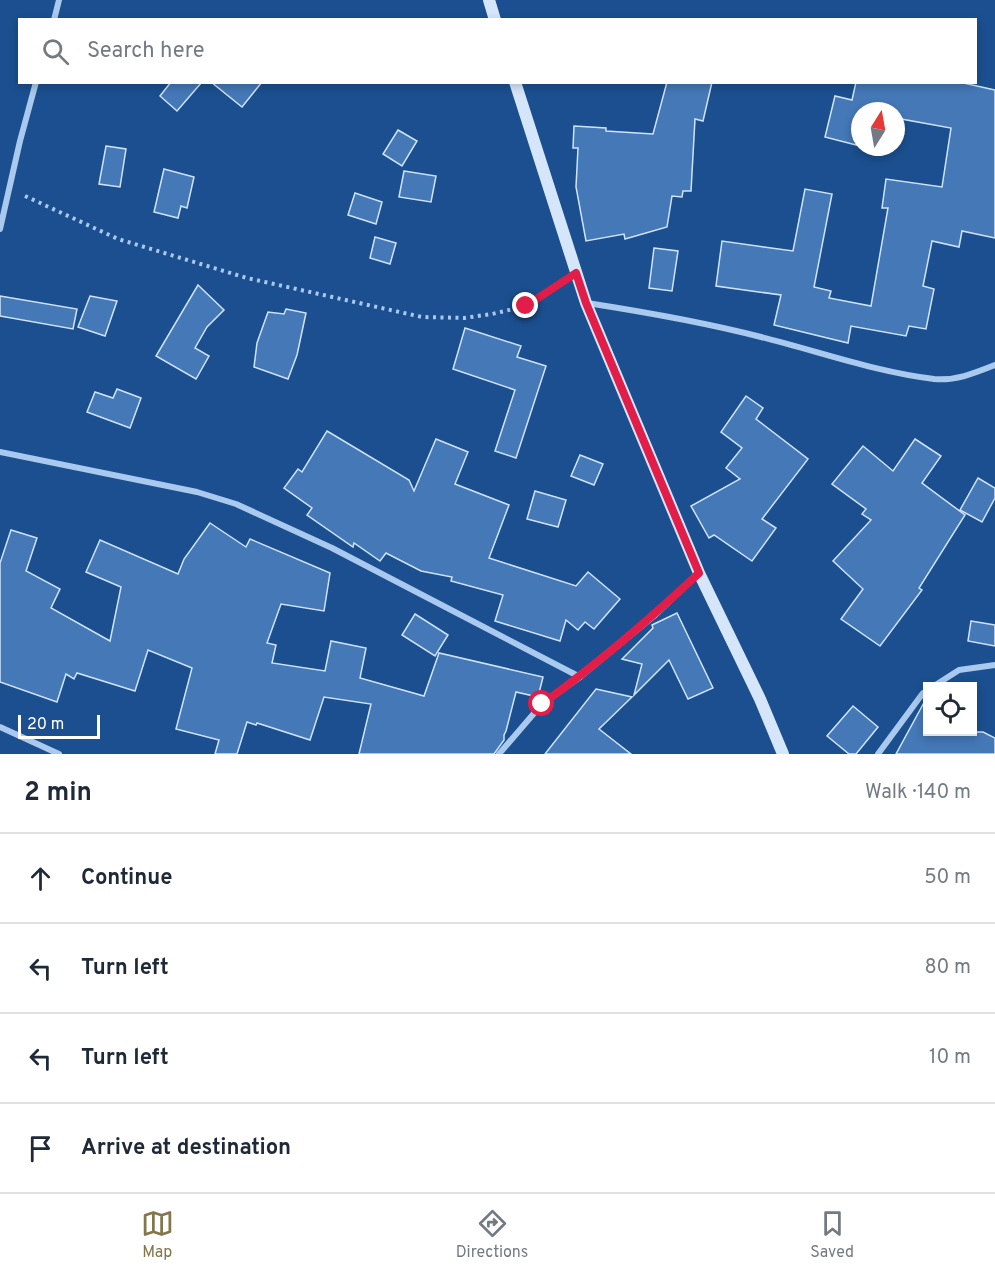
<!DOCTYPE html>
<meta charset="utf-8">
<style>
body{margin:0;font-family:Overpass,sans-serif;background:#f2f2f3;color:#1f2937}
.controls{position:absolute;right:18px;bottom:18px;display:grid;overflow:hidden;border-radius:0px;box-shadow:0 3px 9px #0003}
.controls button{width:54px;height:54px;display:grid;place-items:center;padding:0;border:0;border-bottom:2px solid #e0e1e3;background:#fff;color:#1f2937;font:30px sans-serif}
.compass{position:absolute;left:851px;top:102px;width:54px;height:54px;border-radius:50%;background:#fff;box-shadow:0 3px 9px #0003;rotate:11deg}
.scale{position:absolute;left:18px;bottom:15px;width:82px;box-sizing:border-box;padding-left:6px;border:3px solid #fff;border-top:0;font-size:16px;line-height:21px;white-space:nowrap;color:#fff;-webkit-text-stroke:4px #1b4f8f;paint-order:stroke}
.stop{position:absolute;width:18px;height:18px;margin:-14px;border:4px solid #e11d48;border-radius:50%;background:#fff}
.stop.end{background:#e11d48;border-color:#fff;box-shadow:0 2px 6px #0008}
.list{margin:0;padding:0;list-style:none}
h2{display:flex;justify-content:space-between;align-items:center;height:78px;margin:0;padding:0 24px;font-size:26px}
h2 small{font-size:20px;font-weight:400;color:#747a83}
.list li{display:grid;grid-template-columns:39px 1fr auto;gap:18px;align-items:center;box-sizing:border-box;height:90px;padding:0 24px;border-top:2px solid #e0e1e3}
.list b{display:block;font-size:22px;white-space:nowrap}
.list em{font-size:20px;font-style:normal;color:#747a83}
.icon{flex:none;width:33px;height:33px;fill:none;stroke:currentColor;stroke-width:2;stroke-linecap:round;stroke-linejoin:round}
.map{position:relative;flex:none;width:995px;height:754px;overflow:hidden}
.search{position:absolute;background:#fff;box-shadow:0 3px 9px #0003;left:18px;right:18px;top:18px;height:66px;display:flex;align-items:center;gap:15px;box-sizing:border-box;padding:0 21px;border-radius:0px;color:#747a83;font-size:22px}
.sheet{height:438px;background:#fff}
nav{display:flex;justify-content:space-around;align-items:center;box-sizing:border-box;height:84px;border-top:2px solid #e0e1e3;background:#fff;font-size:16px;color:#747a83}
nav a{display:grid;justify-items:center;gap:3px}
nav .on{color:#84754c}
.map>svg:first-child{display:block}
.building{fill:#4478b7;stroke:#cfe3fa;stroke-width:1.5}
.lines{fill:none;stroke-linecap:round;stroke-linejoin:round}
.path{stroke:#a9c9ee;stroke-width:4;stroke-dasharray:3 4.5;stroke-linecap:butt}
.street{stroke:#a9c9ee;stroke-width:6}
.secondary{stroke:#d6e6fa;stroke-width:12}
.route{stroke:#e11d48;stroke-width:8}
</style>
<div class="map">
<svg width="995" height="754" viewBox="0 0 995 754">
<rect width="100%" height="100%" fill="#1b4f8f"/>
<g class="building">
<path d="M171 82H202L177 111 160 96Z"/>
<path d="M211 82H262L242 107Z"/>
<path d="M667 82H712L703 121 695 119 691 191H683L682 197 672 196 667 227 625 239 624 234 586 241 576 187 578 148H573L574 126 606 128V131L653 134Z"/>
<path d="M856 82H959L995 90V238L962 231 959 247 932 241 923 286 934 289 926 329 909 326 906 336 851 326 848 343 774 325 781 295 716 286 722 241 793 251 805 189 832 194 814 287 831 291 829 298 871 306 888 208H882L886 179 942 187 951 128 896 118V111H860V146L825 137 835 96 852 100Z"/>
<path d="M398 130 417 141 402 166 383 154Z"/>
<path d="M106 146 126 149 120 187 99 184Z"/>
<path d="M164 169 194 177 187 208 181 206 178 218 154 212Z"/>
<path d="M404 171 436 176 431 202 399 197Z"/>
<path d="M355 193 382 202 376 224 348 215Z"/>
<path d="M375 237 396 243 390 264 370 258Z"/>
<path d="M654 248 678 251 672 291 649 288Z"/>
<path d="M198 285 224 310 207 327 195 348 209 356 196 379 156 356Z"/>
<path d="M0 296 77 309 73 329 0 316Z"/>
<path d="M90 296 117 301 105 336 78 327Z"/>
<path d="M286 309 306 313 297 355 288 379 254 367 257 343 268 312 284 314Z"/>
<path d="M465 328 521 346 517 357 546 366 516 458 495 451 515 390 453 369Z"/>
<path d="M117 389 141 398 130 428 87 412 95 392 113 398Z"/>
<path d="M746 396 763 408 756 419 808 459 762 519 776 528 752 561 714 535 709 538 691 506 740 479 726 468 742 448 721 432Z"/>
<path d="M327 431 409 480 414 491 436 439 468 452 455 484 509 505 489 558 576 586 588 572 620 599 594 629 585 622 578 630 566 620 560 641 495 621 503 595 451 581 452 577 421 571 386 553 380 561 354 543 353 547 307 515 312 508 284 488 298 469 302 472Z"/>
<path d="M915 439 941 456 922 483 965 515 919 588 922 590 880 646 841 619 863 589 833 561 871 520 862 514 866 509 832 484 863 446 893 471Z"/>
<path d="M580 455 603 464 594 485 571 476Z"/>
<path d="M978 478 995 488V498L982 522 960 510Z"/>
<path d="M535 491 566 500 558 527 527 519Z"/>
<path d="M210 523 246 547 250 539 330 573 324 611 281 604 267 643 276 645 272 663 325 671 331 641 366 648 360 678 424 696 439 653 543 677 538 697 516 692 506 731 504 735V740L494 754H359L371 704 324 697 310 740 257 723 256 725 247 722 237 754H215L219 740 176 729 192 668 148 650 135 691 77 673 74 679 66 674 57 702 0 682V563L11 530 37 538 26 571 60 589 51 608 110 641 121 587 86 572 100 540 178 574 184 559Z"/>
<path d="M677 613 713 688 688 699 669 660 634 695 642 664 622 659 653 628 652 625Z"/>
<path d="M415 614 448 635 435 656 402 635Z"/>
<path d="M971 621 995 625V646L968 641Z"/>
<path d="M596 689 632 697 599 729 631 754H545Z"/>
<path d="M927 697V732H983L995 738V754H896Z"/>
<path d="M853 706 878 727 856 754H849L827 736Z"/>
</g>
<g class="lines">
<path class="path" d="M25 196 118 239 247 278 422 317 464 318 492 314 526 306 560 284"/>
<g class="street">
<path d="M54 20 59 0"/>
<path d="M0 229 20 141 36 82"/>
<path d="M587 303C645 312 703 322 761 337 818 351 875 372 934 379 956 381 975 373 995 365"/>
<path d="M0 452 197 492 236 504 332 548 580 677"/>
<path d="M934 686 959 670 995 665"/>
<path d="M0 727 59 754"/>
<path d="M499 754 542 704 580 677 654 616 699 573"/>
<path d="M878 754 923 693 928 691"/>
</g>
<g class="secondary">
<path d="M489 0 495 20"/>
<path d="M515 82 586 303 699 573 760 699 783 754"/>
</g>
</g>
<g class="lines">
<path class="route" d="M526 306 576 273 586 303 699 573C649 620 597 664 542 704"/>
</g>
</svg>
<div class="controls">
<button><svg class="icon" aria-label="locate" viewBox="0 0 24 24"><circle cx="12" cy="12" r="6"/><path d="M12 2v4M12 18v4M2 12h4M18 12h4"/></svg></button>
</div>
<svg class="compass" viewBox="-18 -18 36 36"><path d="M0-13l5 13h-10z" fill="#e53935"/><path d="M0 13l5-13h-10z" fill="#747a83"/></svg>
<div class="scale">20 m</div>
<div class="stop" style="left:542px;top:704px"></div>
<div class="stop end" style="left:526px;top:306px"></div>
<div class="search"><svg class="icon" aria-label="search" viewBox="0 0 24 24"><circle cx="10" cy="10" r="6"/><path d="M15 15l6 6"/></svg>Search here</div>
</div>
<section class="sheet">
<h2>2 min<small>Walk · 140 m</small></h2>
<ul class="list">
<li><svg class="icon" aria-label="ahead" viewBox="0 0 24 24"><path d="M12 20V5M6 11l6-6 6 6"/></svg><div><b>Continue</b></div><em>50 m</em></li>
<li><svg class="icon" aria-label="left" viewBox="0 0 24 24"><path d="M17 20v-9H6M10 6l-5 5 5 5"/></svg><div><b>Turn left</b></div><em>80 m</em></li>
<li><svg class="icon" aria-label="left" viewBox="0 0 24 24"><path d="M17 20v-9H6M10 6l-5 5 5 5"/></svg><div><b>Turn left</b></div><em>10 m</em></li>
<li><svg class="icon" aria-label="arrive" viewBox="0 0 24 24"><path d="M6 21V4h12l-3 4 3 4H6"/></svg><div><b>Arrive at destination</b></div></li>
</ul>
</section>
<nav>
<a class="on"><svg class="icon" aria-label="map" viewBox="0 0 24 24"><path d="M3 6l6-2 6 2 6-2v14l-6 2-6-2-6 2zM9 4v14M15 6v14"/></svg>Map</a>
<a><svg class="icon" aria-label="directions" viewBox="0 0 24 24"><path d="M12 3l9 9-9 9-9-9zM9 14v-3h6M13 9l2 2-2 2"/></svg>Directions</a>
<a><svg class="icon" aria-label="saved" viewBox="0 0 24 24"><path d="M7 4h10v16l-5-4-5 4z"/></svg>Saved</a>
</nav>
